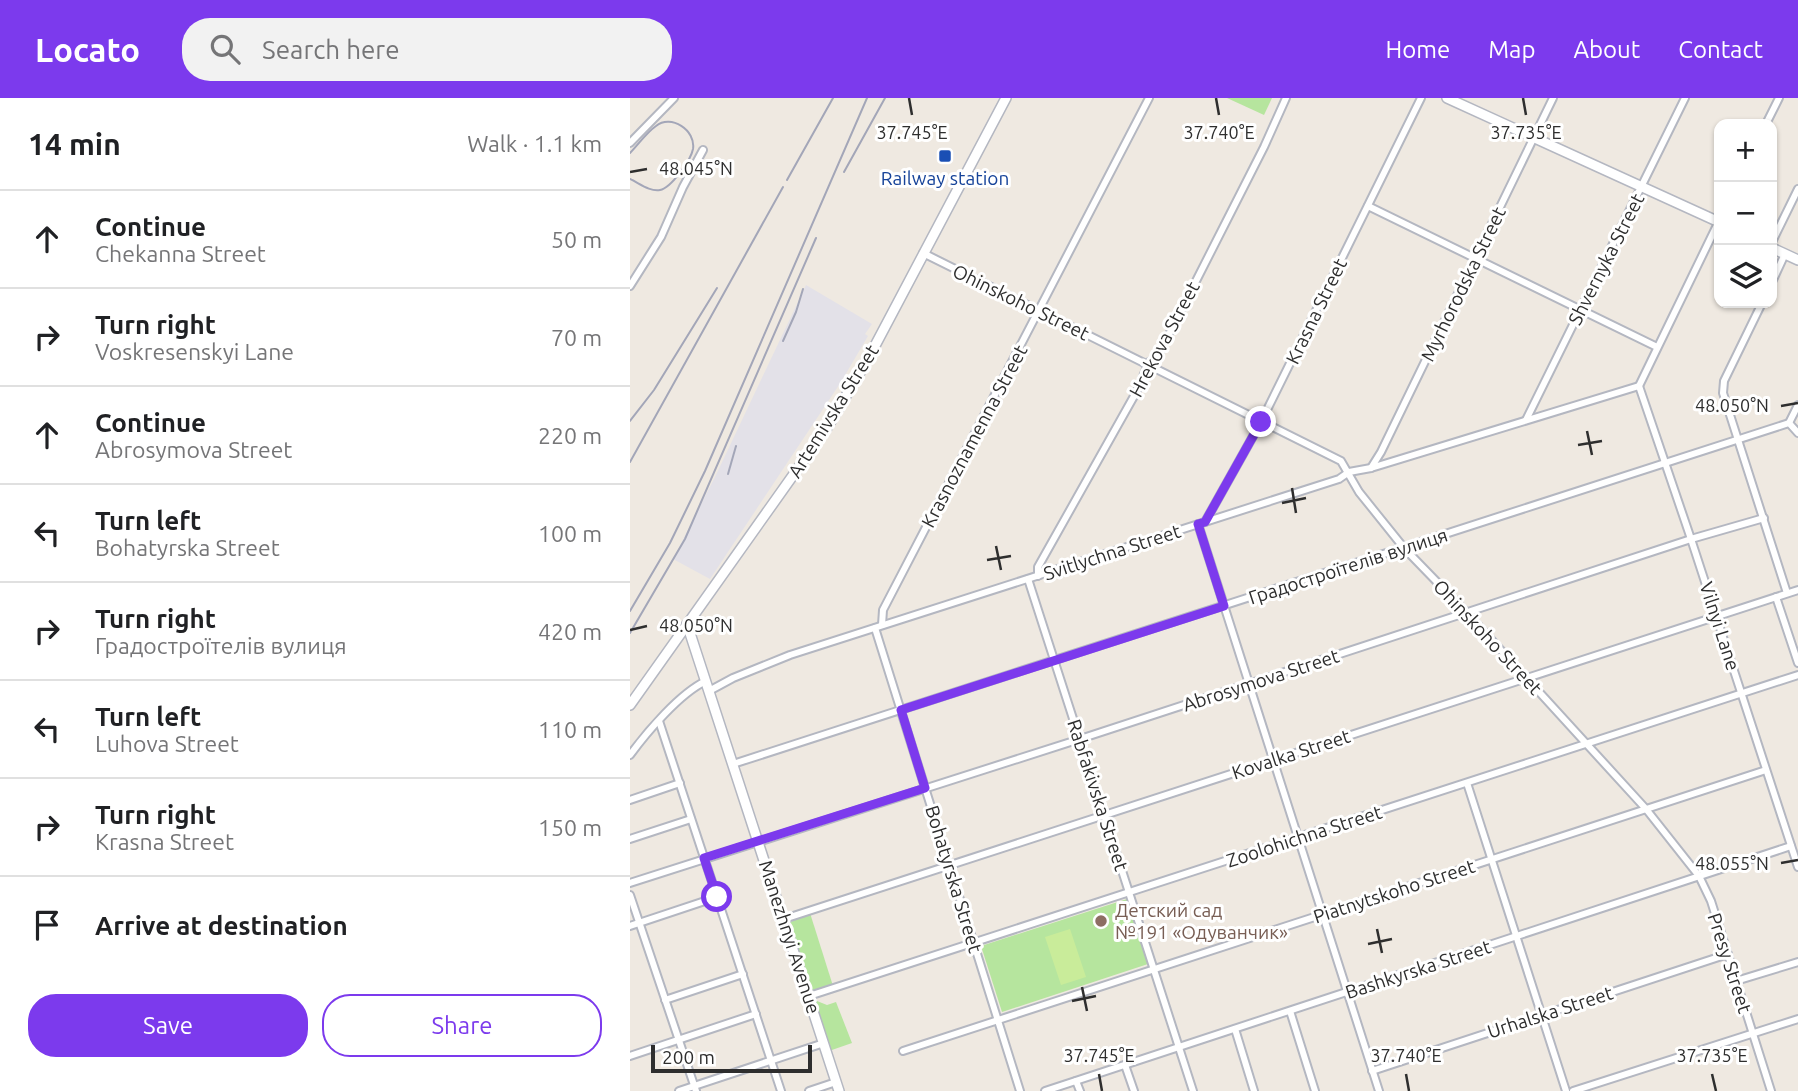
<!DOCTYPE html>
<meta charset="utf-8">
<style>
body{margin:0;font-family:Ubuntu,sans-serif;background:#f2f2f2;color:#202124}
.controls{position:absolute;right:21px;top:21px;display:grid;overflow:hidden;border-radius:14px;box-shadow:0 2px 5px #0004}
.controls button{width:63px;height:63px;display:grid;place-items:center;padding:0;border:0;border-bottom:2px solid #e0e0e0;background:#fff;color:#202124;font:35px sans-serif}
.scale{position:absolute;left:21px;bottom:18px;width:161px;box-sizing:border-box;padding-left:7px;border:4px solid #2e2e2e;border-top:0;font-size:19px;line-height:24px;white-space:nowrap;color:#2e2e2e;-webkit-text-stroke:5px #fff;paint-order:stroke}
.stop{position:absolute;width:21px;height:21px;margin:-16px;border:5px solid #7c3aed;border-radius:50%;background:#fff}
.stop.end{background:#7c3aed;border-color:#fff;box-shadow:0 2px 7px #0008}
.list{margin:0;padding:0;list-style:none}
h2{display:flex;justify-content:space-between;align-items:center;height:91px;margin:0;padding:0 28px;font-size:30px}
h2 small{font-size:23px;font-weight:400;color:#757577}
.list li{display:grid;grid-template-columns:46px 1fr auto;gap:21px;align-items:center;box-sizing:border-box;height:98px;padding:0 28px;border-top:2px solid #e0e0e0}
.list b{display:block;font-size:26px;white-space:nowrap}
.list p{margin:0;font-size:23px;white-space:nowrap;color:#757577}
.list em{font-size:23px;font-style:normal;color:#757577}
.actions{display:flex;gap:14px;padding:21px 28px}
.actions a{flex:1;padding:16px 0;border:2px solid #7c3aed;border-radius:28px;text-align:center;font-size:24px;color:#7c3aed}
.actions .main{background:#7c3aed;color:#fff}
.icon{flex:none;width:38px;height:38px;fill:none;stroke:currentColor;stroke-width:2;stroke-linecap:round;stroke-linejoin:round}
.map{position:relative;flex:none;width:1168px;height:993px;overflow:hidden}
header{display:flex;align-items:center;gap:42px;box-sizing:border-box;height:98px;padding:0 35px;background:#7c3aed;color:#fff}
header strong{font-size:33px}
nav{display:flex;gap:38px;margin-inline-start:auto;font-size:24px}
.search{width:490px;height:63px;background:#f2f2f2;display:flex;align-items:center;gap:18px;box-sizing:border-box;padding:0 24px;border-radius:28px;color:#757577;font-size:26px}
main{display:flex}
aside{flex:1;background:#fff}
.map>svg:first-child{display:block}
.industrial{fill:#e3e1e8}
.green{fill:#b6e59e}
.pitch{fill:#c9ec9a}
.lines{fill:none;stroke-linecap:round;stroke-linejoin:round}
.street-casing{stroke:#b4b7c1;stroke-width:10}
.secondary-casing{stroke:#b4b7c1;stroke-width:12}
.street{stroke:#fff;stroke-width:6}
.secondary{stroke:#fff;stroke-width:9}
.tram{stroke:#a3a6b8;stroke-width:2}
.rail{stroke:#a3a6b8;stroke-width:2}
.route{stroke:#7c3aed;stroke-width:9}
.ticks{fill:none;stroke:#2e2e2e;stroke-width:2.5}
.transit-dot{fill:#1a4fb4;stroke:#fff;stroke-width:2.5}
.education-dot{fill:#8d6e63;stroke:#fff;stroke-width:2.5}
.labels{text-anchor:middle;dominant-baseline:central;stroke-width:6;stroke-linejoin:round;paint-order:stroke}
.transit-label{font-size:19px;fill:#164399;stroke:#fff}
.street-label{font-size:19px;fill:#2e2e2e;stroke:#fff}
.education-label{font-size:19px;fill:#785e54;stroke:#fff;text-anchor:start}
.ticks-label{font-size:18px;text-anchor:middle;fill:#2e2e2e;stroke:#fff;stroke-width:6;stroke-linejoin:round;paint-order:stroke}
</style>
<header>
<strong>Locato</strong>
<div class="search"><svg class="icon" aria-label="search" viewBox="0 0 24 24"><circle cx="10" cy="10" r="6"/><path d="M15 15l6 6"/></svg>Search here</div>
<nav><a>Home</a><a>Map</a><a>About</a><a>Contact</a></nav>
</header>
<main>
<aside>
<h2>14 min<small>Walk · 1.1 km</small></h2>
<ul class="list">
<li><svg class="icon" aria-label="ahead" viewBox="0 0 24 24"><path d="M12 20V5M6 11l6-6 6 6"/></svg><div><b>Continue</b><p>Chekanna Street</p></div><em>50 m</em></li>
<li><svg class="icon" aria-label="right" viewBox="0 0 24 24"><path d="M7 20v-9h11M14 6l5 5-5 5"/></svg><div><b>Turn right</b><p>Voskresenskyi Lane</p></div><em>70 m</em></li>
<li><svg class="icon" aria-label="ahead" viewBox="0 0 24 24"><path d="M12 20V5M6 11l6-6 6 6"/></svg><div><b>Continue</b><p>Abrosymova Street</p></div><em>220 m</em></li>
<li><svg class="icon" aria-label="left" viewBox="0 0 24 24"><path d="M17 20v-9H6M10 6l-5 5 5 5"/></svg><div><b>Turn left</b><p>Bohatyrska Street</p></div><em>100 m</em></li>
<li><svg class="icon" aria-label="right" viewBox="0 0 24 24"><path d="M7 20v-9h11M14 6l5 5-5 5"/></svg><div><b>Turn right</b><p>Градостроїтелiв вулиця</p></div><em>420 m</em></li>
<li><svg class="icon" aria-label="left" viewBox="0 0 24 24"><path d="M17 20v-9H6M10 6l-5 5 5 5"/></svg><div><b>Turn left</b><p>Luhova Street</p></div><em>110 m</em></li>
<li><svg class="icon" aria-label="right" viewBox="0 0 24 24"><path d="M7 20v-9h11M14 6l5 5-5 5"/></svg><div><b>Turn right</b><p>Krasna Street</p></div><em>150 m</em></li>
<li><svg class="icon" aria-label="arrive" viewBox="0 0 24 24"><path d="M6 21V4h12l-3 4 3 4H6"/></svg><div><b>Arrive at destination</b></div></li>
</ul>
<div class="actions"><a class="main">Save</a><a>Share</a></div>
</aside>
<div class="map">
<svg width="1168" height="993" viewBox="0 0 1168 993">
<rect width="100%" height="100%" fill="#efe9e1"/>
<path class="industrial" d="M176 187 242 226 235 236 238 238 211 284 80 481 43 461 85 379Z"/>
<g class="green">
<path d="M597 0H642L634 17Z"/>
<path d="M497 801 518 866 372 914 351 848Z"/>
<path d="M180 815 203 888 184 893 179 891 159 826 166 820Z"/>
<path d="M182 901 197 907 206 904 222 945 199 953Z"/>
</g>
<path class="pitch" d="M440 831 456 879 431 887 415 839Z"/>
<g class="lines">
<defs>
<g id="street">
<path d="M1136 26 1149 0"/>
<path d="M0 45 44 0"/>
<path d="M738 108 1027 249"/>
<path d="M1142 144 1168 91"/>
<path d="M293 155 711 363 729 394 774 450 837 515 1016 711 1069 778 1081 803 1141 993"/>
<path d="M1142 184 1155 156"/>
<path d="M0 188 31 139 53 89 73 52"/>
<path d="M1132 205 1094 283 1093 295 1157 495"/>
<path d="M1009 288 1061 441 1168 769"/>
<path d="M1009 288 1089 123"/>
<path d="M896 322 1055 0"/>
<path d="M1159 325 1168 307"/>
<path d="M741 370 751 354 923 0"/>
<path d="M575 424 631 324 791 0"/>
<path d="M568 426 749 993"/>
<path d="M408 478V469L508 291 519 264 526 260 530 254 634 49 656 0"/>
<path d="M398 481 563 993"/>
<path d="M1146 499 1168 565"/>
<path d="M252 527 253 512 519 0"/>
<path d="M245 530 390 993"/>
<path d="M79 593 103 580 160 557 709 381 719 374 741 370 1009 288"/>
<path d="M29 623 151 993"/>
<path d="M0 657C17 634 50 595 76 583"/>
<path d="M103 666 1159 325 1168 335"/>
<path d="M837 685 936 993"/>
<path d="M0 702 50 685"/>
<path d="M0 741 61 721"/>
<path d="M0 785 450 641 1061 441 1134 420"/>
<path d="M0 797 66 993"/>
<path d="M154 821 1168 492"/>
<path d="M0 828 87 799"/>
<path d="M1106 883 1168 864"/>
<path d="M179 898 1168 577"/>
<path d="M35 902 113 876"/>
<path d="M660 913 685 993"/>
<path d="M605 931 624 993"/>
<path d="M273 953 1136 672"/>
<path d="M0 958 126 916"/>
<path d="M495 967 504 993"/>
<path d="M742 973 1098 856"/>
<path d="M446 983 450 993"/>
<path d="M49 993 194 945"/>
<path d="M179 993 206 984"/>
<path d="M415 993 1161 748"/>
<path d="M943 993 1168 921"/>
</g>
<g id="secondary">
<path d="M817 0 1089 124"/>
<path d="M1142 150 1168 162"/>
<path d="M57 526 209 993"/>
<path d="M0 607 198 328 238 261 376 0"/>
</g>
</defs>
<use href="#street" class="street-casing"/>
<use href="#secondary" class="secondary-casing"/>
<use href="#street" class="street"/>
<use href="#secondary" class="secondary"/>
<path class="tram" d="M0 55C8 47 16 35 26 28 41 16 66 32 63 51 61 62 41 90 30 92 20 94 9 85 0 81"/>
<g class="rail">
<path d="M214 74 255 0"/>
<path d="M157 82 203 0"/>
<path d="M153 243 166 214 173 191"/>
<path d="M0 323 24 292 87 190"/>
<path d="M0 364 153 89"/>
<path d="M98 376 106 348"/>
<path d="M0 513 40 445 75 373 237 0"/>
<path d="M0 535 55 441 186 140"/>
</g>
</g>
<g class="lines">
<path class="route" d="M87 799 74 760 295 690 271 612 594 508 568 426 575 424 631 324"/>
</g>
<path class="ticks" d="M279 0 282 17M586 0 589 17M893 0 896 17M0 74 17 71M1151 308 1168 305M957 333 962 357M948 347 972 343M662 390 666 415M652 405 676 400M366 448 371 472M357 462 381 458M0 532 17 528M1151 765 1168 762M747 831 752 855M738 846 762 841M452 889 457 913M442 903 466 898M469 976 472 993M776 976 779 993M1082 976 1086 993"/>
<rect class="transit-dot" x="308" y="51" width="14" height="14" rx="3.5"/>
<circle class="education-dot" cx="471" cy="823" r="7"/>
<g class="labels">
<g class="transit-label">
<text x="315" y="80">Railway station</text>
</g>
<g class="street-label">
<text transform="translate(976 161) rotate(-63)">Shvernyka Street</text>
<text transform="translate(833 186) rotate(-64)">Myrhorodska Street</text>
<text transform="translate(391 204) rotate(26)">Ohinskoho Street</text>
<text transform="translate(686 213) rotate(-64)">Krasna Street</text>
<text transform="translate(534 241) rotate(-62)">Hrekova Street</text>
<text transform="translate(203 313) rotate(-58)">Artemivska Street</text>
<text transform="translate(344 338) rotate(-62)">Krasnoznamenna Street</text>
<text transform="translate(482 454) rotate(-18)">Svitlychna Street</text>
<text transform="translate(718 468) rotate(-18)">Градостроїтелiв вулиця</text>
<text transform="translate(1090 528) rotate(72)">Vilnyi Lane</text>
<text transform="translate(858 539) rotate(47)">Ohinskoho Street</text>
<text transform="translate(631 582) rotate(-18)">Abrosymova Street</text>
<text transform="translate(661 656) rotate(-18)">Kovalka Street</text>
<text transform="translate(468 697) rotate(72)">Rabfakivska Street</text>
<text transform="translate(674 738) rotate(-18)">Zoolohichna Street</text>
<text transform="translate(324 781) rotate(73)">Bohatyrska Street</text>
<text transform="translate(764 793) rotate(-18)">Piatnytskoho Street</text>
<text transform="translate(160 839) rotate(72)">Manezhnyi Avenue</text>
<text transform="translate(1100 865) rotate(72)">Presy Street</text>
<text transform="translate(788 871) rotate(-18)">Bashkyrska Street</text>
<text transform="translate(920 914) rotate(-18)">Urhalska Street</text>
</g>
<g class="education-label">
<text x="485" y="812">Детский сад<tspan x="485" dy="22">№191 «Одуванчик»</tspan></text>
</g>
</g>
<g class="ticks-label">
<text x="282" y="41">37.745°E</text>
<text x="589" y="41">37.740°E</text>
<text x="896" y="41">37.735°E</text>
<text x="66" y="77">48.045°N</text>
<text x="1102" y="314">48.050°N</text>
<text x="66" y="534">48.050°N</text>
<text x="1102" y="772">48.055°N</text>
<text x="469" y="964">37.745°E</text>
<text x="776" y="964">37.740°E</text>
<text x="1082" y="964">37.735°E</text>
</g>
</svg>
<div class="controls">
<button>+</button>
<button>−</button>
<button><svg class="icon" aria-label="layers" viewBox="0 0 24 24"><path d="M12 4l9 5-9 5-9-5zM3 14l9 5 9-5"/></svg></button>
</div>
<div class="scale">200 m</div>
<div class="stop" style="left:87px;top:799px"></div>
<div class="stop end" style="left:631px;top:324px"></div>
</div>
</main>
